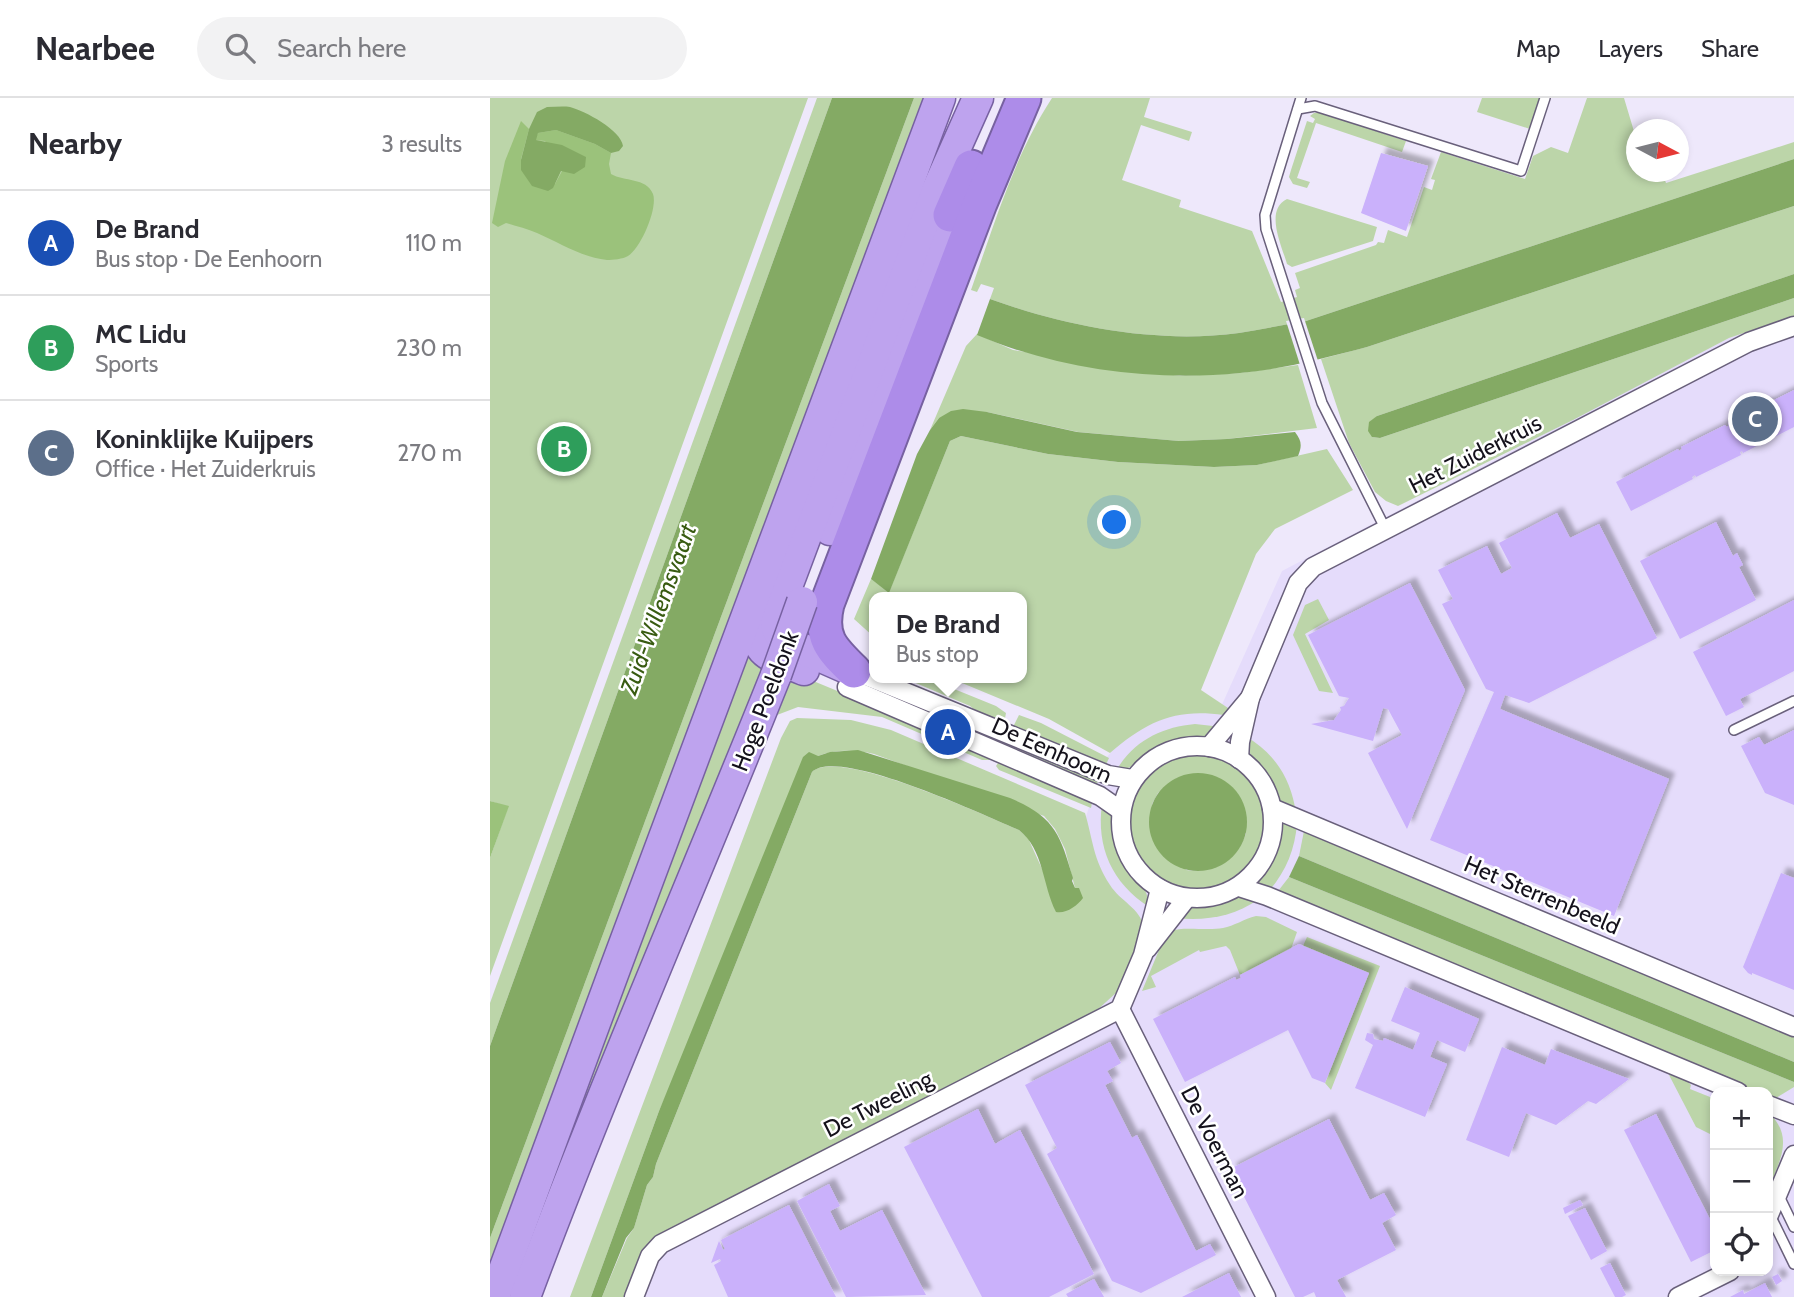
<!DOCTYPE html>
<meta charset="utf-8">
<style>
body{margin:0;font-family:Cabin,sans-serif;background:#f2f2f3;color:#2b2b33}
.controls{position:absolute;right:21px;bottom:21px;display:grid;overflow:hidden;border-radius:14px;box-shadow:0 4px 10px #0003}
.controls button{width:63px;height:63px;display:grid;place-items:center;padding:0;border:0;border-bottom:2px solid #e1e1e2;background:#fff;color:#2b2b33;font:35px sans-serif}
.compass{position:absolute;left:1136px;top:21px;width:63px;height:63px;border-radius:50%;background:#fff;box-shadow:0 4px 10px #0003;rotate:97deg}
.you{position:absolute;left:625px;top:425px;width:24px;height:24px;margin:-18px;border:5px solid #fff;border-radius:50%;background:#1a73e8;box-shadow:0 0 0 10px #1a73e833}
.badge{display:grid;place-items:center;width:46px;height:46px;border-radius:50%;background:#0b8043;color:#fff;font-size:23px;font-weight:700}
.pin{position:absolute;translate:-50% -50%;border:4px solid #fff;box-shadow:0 2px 7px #0006}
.popup{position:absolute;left:379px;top:494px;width:158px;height:91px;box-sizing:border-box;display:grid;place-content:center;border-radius:14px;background:#fff;filter:drop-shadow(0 2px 5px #0005);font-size:23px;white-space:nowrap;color:#7c7c81}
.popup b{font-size:26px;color:#2b2b33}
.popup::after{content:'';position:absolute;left:50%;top:100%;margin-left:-14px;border:14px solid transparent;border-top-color:#fff}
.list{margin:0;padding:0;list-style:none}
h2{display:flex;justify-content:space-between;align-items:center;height:91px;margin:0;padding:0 28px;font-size:30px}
h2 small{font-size:23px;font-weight:400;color:#7c7c81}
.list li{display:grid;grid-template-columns:46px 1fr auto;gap:21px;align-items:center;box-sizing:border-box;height:105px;padding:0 28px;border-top:2px solid #e1e1e2}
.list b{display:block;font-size:26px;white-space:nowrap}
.list p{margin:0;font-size:23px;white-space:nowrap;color:#7c7c81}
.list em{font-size:23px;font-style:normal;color:#7c7c81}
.icon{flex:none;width:38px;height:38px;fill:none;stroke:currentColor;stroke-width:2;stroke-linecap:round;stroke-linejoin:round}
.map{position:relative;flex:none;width:1304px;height:1199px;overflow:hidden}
header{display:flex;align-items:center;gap:42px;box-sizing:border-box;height:98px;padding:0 35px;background:#fff;border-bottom:2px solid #e1e1e2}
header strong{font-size:33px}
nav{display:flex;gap:38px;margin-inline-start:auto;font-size:24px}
.search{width:490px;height:63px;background:#f2f2f3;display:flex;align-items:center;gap:18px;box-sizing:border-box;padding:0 24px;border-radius:38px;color:#7c7c81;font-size:26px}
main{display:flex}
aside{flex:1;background:#fff}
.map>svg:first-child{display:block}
.built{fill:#e5dcfb;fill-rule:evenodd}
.green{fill:#bcd5a9;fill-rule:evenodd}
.forest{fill:#9bc27b}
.water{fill:#84aa64}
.pier{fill:#eee8fb}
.building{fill:#cab1fb;filter:url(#shadow)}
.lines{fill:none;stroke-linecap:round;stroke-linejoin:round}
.service-casing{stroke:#69607b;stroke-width:12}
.minor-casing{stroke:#69607b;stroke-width:21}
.trunk-casing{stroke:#7761a1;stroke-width:33}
.motorway-casing{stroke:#7761a1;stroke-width:37}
.service{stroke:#fff;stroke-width:9}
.minor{stroke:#fff;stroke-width:18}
.trunk{stroke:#bea3ee;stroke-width:30}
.motorway{stroke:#ad8ce9;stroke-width:33}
.trunk-bridge-casing{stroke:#7761a1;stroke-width:33;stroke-linecap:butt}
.trunk-bridge{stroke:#bea3ee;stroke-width:30}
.labels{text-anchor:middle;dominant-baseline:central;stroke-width:5;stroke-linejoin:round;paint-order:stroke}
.street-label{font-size:23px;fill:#14111b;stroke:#fff}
.water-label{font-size:24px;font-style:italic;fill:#385b11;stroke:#fff}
</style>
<header>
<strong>Nearbee</strong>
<div class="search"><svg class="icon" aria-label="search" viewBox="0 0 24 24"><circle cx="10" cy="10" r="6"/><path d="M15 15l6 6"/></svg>Search here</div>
<nav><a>Map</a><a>Layers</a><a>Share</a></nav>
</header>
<main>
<aside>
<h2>Nearby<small>3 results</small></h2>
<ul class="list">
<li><span class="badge" style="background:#1a4fb4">A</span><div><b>De Brand</b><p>Bus stop · De Eenhoorn</p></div><em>110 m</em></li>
<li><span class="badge" style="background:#2e9e5b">B</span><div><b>MC Lidu</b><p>Sports</p></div><em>230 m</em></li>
<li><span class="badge" style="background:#5c6f8a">C</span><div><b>Koninklijke Kuijpers</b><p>Office · Het Zuiderkruis</p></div><em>270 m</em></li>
</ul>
</aside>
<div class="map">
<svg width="1304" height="1199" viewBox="0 0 1304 1199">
<defs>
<filter id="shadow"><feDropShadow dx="6" dy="-6" stdDeviation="2" flood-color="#0004"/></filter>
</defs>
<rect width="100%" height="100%" fill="#eee8fb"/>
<path class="built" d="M1304 218V1199H130L153 1141 628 847 595 722 613 664 638 633 686 611H730L792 473 1239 240ZM1225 994H1278V1173H1225Z"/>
<g class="green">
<path d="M0 0H318L0 878V760L18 709 0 703Z"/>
<path d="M327 0H342L0 948V905Z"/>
<path d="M424 0H436L0 1174V1140Z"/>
<path d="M562 0H660L654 19 702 34 699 43 651 27 632 82 691 102 689 109 762 133 791 204 807 199 805 192 810 190 805 175 886 147 888 144 894 145 898 132 917 139 934 89 942 92 945 82 941 81 951 54 1035 81 1043 58 1061 49 1078 55 1097 0H1134L1146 40V74H1172L1176 85 1304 44V61L813 224C791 227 770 232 749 235 667 246 577 229 500 201L504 190 491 186 487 194 481 192C504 127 524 58 562 0Z"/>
<path d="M992 0H1050L1040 31 987 14Z"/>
<path d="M824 15H831L916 43 912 54 826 25 807 80 820 84 817 90 803 86 799 79 801 72 817 23 823 25 825 21 820 18Z"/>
<path d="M797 101 887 129 883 143 802 169 797 166C792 148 774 112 797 101Z"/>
<path d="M1304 108V176L887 318 882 339 890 340 1304 200V218L1239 240 1083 322 908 408 896 403 885 394 859 345 831 261 877 249Z"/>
<path d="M487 236 523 252 690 278 750 275 808 267 827 330 737 341 689 343 588 334 497 314 449 320 440 332 476 248Z"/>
<path d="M471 338 558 356 628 364 724 369 767 367 837 351 863 392 785 431 766 456 711 592 741 612 734 617C685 610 657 623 620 655L559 621 460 580H532V499H384V539L364 521 381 481 399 494 460 343Z"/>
<path d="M828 501 839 522 815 536 843 595 829 593 803 537 815 507Z"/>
<path d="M254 556 278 564 83 1034 78 1032Z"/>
<path d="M304 575 502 657 499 662H492L392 619 308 609 287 617Z"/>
<path d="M414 580H437L506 608 516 615 513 631 496 621 480 608Z"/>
<path d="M529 617 551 625 619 660 614 671 522 631Z"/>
<path d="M307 620 361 622 401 632 595 715C603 742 603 761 620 787 630 803 650 810 654 829L627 894 605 914 183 1129C154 1148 146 1167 134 1199H112L137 1140 144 1130 157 1087 163 1079 166 1066 322 674C348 649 495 718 529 732L538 740 553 773 585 790 575 751 565 731 554 718 384 656C365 652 346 651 328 658L169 1013 101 1199H80L291 640 300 623Z"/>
<path d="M705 626 732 629C716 644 695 640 675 649 657 656 646 671 626 673 643 643 672 629 705 626Z"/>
<path d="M757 639C786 657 801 681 806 715L790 703 778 680 762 661 757 646Z"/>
<path d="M518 642 609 680 605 692 513 652Z"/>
<path d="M703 655C800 656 801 787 714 794 627 801 608 671 703 655ZM687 680 756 735C747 763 724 776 696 772L662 706 668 695Z"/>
<path d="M510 662 603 699 601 710 509 672 506 668Z"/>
<path d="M612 706C628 719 625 739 632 756 640 775 659 787 659 809 622 785 606 749 612 706Z"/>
<path d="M791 719 807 725C805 752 796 773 779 793L762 786C783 768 791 746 791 719Z"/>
<path d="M815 728 1304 938V964L809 758Z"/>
<path d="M799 779 1304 984V989L1281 1003 1278 1002V994H1260L785 797Z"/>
<path d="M755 798 769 801C743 819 716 823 685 820L705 808Z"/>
<path d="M766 818 776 819 807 834 801 851 750 877 740 852 736 848 710 854 709 852 661 878 666 889 652 893 669 852 681 833C693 828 717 833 733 830 744 828 754 821 766 818Z"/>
<path d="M817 839 890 868 841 992 835 985 879 875 813 848Z"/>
<path d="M1183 974H1188L1201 987 1200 991 1225 1001V1035L1222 1037 1206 1029 1179 977Z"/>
<path d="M1281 1017C1304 1041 1289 1064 1278 1093V1018Z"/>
</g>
<g class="forest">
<path d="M31 23 39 31 31 61 65 86 72 73H76L55 43 46 42V39L48 35 66 32 105 46 121 55 119 66 121 76C134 84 156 79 163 96 168 110 151 150 138 158 133 161 123 162 117 162 91 159 70 145 47 135 37 131 26 128 16 125L8 129 2 125 15 63Z"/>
<path d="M0 703 19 708 0 760Z"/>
</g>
<g class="water">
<path d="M342 0H424L0 1140V948Z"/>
<path d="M57 9C65 9 73 8 80 9 95 13 131 32 133 48L129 53 121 55 105 46 66 32 48 35 46 42 72 47 96 59 95 69 84 76 71 73 63 90 58 93 42 88 31 72V62L39 31 47 14Z"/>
<path d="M1304 61V108L877 249C835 260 794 271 750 275 663 284 567 271 487 237L500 201C577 229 667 246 749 235 770 232 791 227 813 224Z"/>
<path d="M1304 176V200L890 340 882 339 878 333 879 324 887 318Z"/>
<path d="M473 311 497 314 587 334 689 343 737 341 805 334C812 343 812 348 808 358L767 367 724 369 628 364 558 356 471 338 460 343 399 495 381 481 427 356 440 332 449 320 461 313Z"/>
<path d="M368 652 520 700C565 719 570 736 583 780L582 783 585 790H589L593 800C587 808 576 816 566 814 552 786 554 752 529 732 495 718 348 648 322 674L166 1066 163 1079 157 1087 144 1130 136 1140 112 1199H101L169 1013 313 659 319 654 328 658 340 654Z"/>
<circle cx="708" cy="724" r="49"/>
<path d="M809 758 1304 964V984L799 779Z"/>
</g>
<path class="pier" d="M814 220 829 266 811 270 796 223Z"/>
<g class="building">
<path d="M891 55 938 68 916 133 871 115Z"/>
<path d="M1304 292V329L1253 355 1252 353 1250 354 1251 357 1206 379 1205 377 1202 379 1203 381 1141 413 1126 384 1188 351 1189 353 1192 351 1191 349 1235 327 1237 329 1239 327 1238 325Z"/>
<path d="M1067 415 1080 440 1109 426 1167 540 1039 605 1015 597 1010 611 1179 681 1124 818 940 742 1004 594 996 591 952 506 963 501 948 472 997 448 1011 476 1022 470 1009 445Z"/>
<path d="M1226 424 1243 458 1247 455 1253 467 1249 469 1266 502 1190 541 1150 463Z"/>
<path d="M920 485 975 592 917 731 878 655 912 637 898 611 893 610 883 643 821 626 844 622 851 612 850 609 854 608 859 600 849 598 818 537Z"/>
<path d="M1304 502V573L1250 601 1254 609 1236 618 1203 554Z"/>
<path d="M1304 632V707L1275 695 1251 648 1269 639 1274 647Z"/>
<path d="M1291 775 1304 780V892L1262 875V877L1258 875 1253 869Z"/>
<path d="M809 846 879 875 835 985 822 980 798 932 695 984 663 921 745 879 746 882 751 880 750 877Z"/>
<path d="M915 889 989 921 975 954 947 942 940 959 957 966 935 1019 865 990 883 947 875 942 877 935 883 936 884 941 893 943 894 940 923 952 930 935 901 923Z"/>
<path d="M620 944 631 965 617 973 623 983 615 987 642 1040 647 1037 706 1153 720 1146 726 1157 651 1195 622 1183 557 1056 567 1050 535 987Z"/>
<path d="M1012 949 1055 967 1061 951 1139 981 1106 1006 1098 1003 1066 1027 1036 1015 1019 1059 976 1042Z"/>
<path d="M488 1011 505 1046 530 1032 604 1176 559 1199H492L414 1049Z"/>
<path d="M1166 1016 1225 1131V1152L1201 1164 1134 1032Z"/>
<path d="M839 1021 880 1102 894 1095 906 1117 892 1125 906 1152 847 1182 856 1199H826L824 1194 813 1199H805L740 1071Z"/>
<path d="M339 1086 350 1108 340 1113 350 1133 392 1112 436 1197 356 1199 307 1103Z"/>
<path d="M1090 1102 1093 1107 1075 1116 1073 1110Z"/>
<path d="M299 1107 346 1199H238L224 1167 231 1163 230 1161 221 1165 229 1143 233 1152 235 1151 231 1142Z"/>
<path d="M1095 1110 1117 1153 1101 1162 1078 1118Z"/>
<path d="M1120 1165 1136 1197 1132 1199H1125L1110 1170Z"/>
<path d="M739 1175 751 1199H692Z"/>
<path d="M1288 1176 1292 1183 1286 1187 1282 1179Z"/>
<path d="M604 1181 614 1199H578L576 1196Z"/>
<path d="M1275 1185 1282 1199H1240L1253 1192 1254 1196Z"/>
</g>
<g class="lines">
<defs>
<g id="service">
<path d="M811 0 775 117 776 131 832 305 895 430"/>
<path d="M808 11 825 8 1031 73 1055 0"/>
<path d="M1244 632 1304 603"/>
<path d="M1288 1096 1304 1129"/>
<path d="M1280 1117 1304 1166"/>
</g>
<g id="minor">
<path d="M364 573 618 677 642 681"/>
<path d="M357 589 610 698 630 712"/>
<circle cx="707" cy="724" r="76"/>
<path d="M719 649 760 600"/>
<path d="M749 661 750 644 760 600 808 485 823 469 1259 244 1304 228"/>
<path d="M782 710 1304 929"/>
<path d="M749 789 777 798 1248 994"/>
<path d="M657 851 696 801"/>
<path d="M630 911 776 1199"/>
<path d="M1278 1007 1304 1017"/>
<path d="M1278 1119 1304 1057"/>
<path d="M144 1199 160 1158 171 1146 630 911 653 857 670 791"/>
<path d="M1188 1199 1240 1173"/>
</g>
<g id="trunk">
<path d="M340 432 460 117 463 94"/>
<path d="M265 507C265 557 269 554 314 572"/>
<path d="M363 573 295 543C287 535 286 529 286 518L438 112 488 0"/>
<path d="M4 1199 126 868 450 0"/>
<path d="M35 1199C113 989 203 785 286 577"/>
</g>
<g id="motorway">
<path d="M460 117 481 69"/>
<path d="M364 573C341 551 329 539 337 506L490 105 534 0"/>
</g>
</defs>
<use href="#service" class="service-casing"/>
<use href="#minor" class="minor-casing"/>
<use href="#trunk" class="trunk-casing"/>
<use href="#motorway" class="motorway-casing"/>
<use href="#service" class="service"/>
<use href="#minor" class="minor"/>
<use href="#trunk" class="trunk"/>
<use href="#motorway" class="motorway"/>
<defs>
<path id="trunk-bridge" d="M286 577 312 504"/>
</defs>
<use href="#trunk-bridge" class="trunk-bridge-casing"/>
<use href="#trunk-bridge" class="trunk-bridge"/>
</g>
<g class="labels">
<g class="street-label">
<text transform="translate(985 356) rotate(-27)">Het Zuiderkruis</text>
<text transform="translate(275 603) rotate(-69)">Hoge Poeldonk</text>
<text transform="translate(562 652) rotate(24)">De Eenhoorn</text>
<text transform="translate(1052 797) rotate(23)">Het Sterrenbeeld</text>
<text transform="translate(388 1006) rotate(-27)">De Tweeling</text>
<text transform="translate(725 1044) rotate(63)">De Voerman</text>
</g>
<g class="water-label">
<text transform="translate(168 511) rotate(-70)">Zuid-Willemsvaart</text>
</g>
</g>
</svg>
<div class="controls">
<button>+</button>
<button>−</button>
<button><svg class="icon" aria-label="locate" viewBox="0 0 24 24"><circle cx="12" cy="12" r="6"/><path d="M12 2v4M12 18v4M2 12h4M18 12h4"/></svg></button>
</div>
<svg class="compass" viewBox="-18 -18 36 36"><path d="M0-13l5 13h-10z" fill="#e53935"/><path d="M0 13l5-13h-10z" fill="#7c7c81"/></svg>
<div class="you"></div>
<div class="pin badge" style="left:458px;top:634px;background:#1a4fb4">A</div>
<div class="popup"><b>De Brand</b>Bus stop</div>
<div class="pin badge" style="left:74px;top:351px;background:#2e9e5b">B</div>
<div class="pin badge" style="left:1265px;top:321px;background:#5c6f8a">C</div>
</div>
</main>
